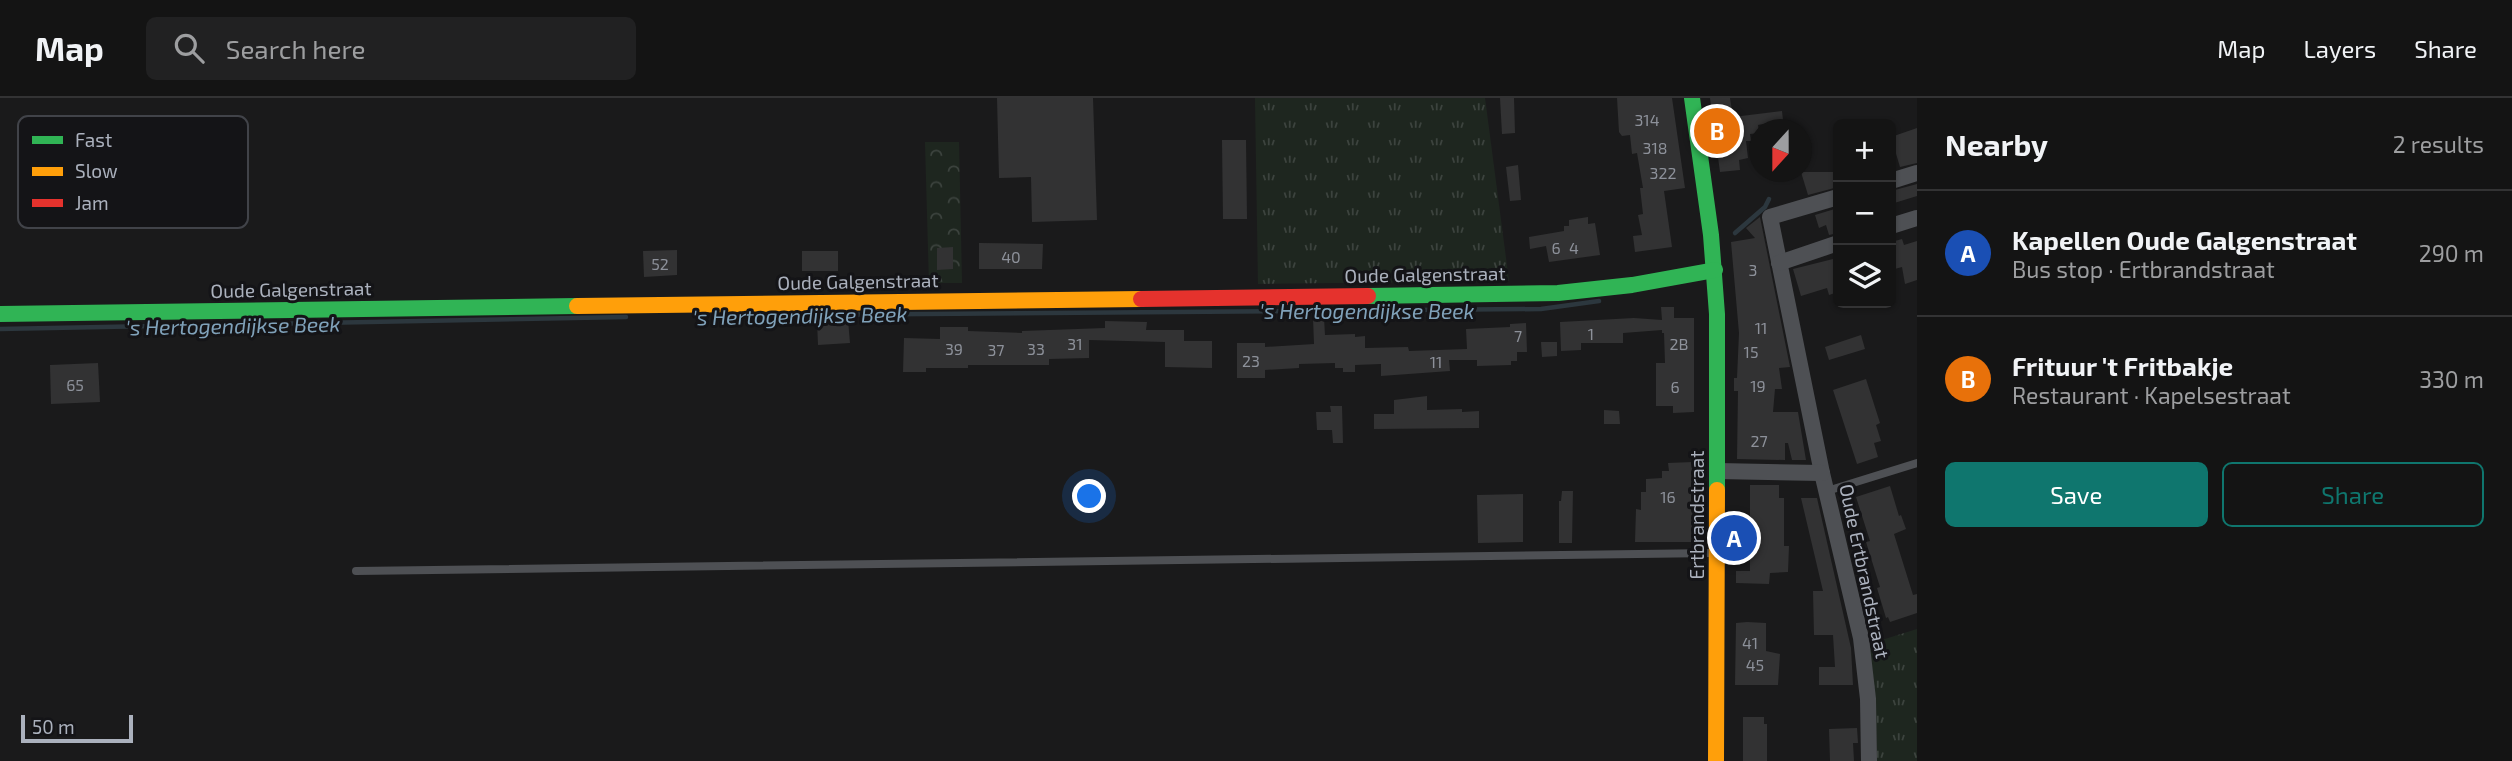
<!DOCTYPE html>
<meta charset="utf-8">
<style>
body{margin:0;font-family:"Exo 2",sans-serif;background:#212122;color:#f1f3f6}
.controls{position:absolute;right:21px;top:21px;display:grid;overflow:hidden;border-radius:10px;box-shadow:0 2px 5px #0004}
.controls button{width:63px;height:63px;display:grid;place-items:center;padding:0;border:0;border-bottom:2px solid #333334;background:#141414;color:#f1f3f6;font:35px sans-serif}
.compass{position:absolute;left:1749px;top:21px;width:63px;height:63px;border-radius:50%;background:#141414;box-shadow:0 2px 5px #0004;rotate:201deg}
.scale{position:absolute;left:21px;bottom:18px;width:112px;box-sizing:border-box;padding-left:7px;border:4px solid #abb1bd;border-top:0;font-size:19px;line-height:24px;white-space:nowrap;color:#abb1bd;-webkit-text-stroke:5px #141417;paint-order:stroke}
.you{position:absolute;left:1090px;top:399px;width:24px;height:24px;margin:-18px;border:5px solid #fff;border-radius:50%;background:#1a73e8;box-shadow:0 0 0 10px #1a73e833}
.badge{display:grid;place-items:center;width:46px;height:46px;border-radius:50%;background:#0f766e;color:#fff;font-size:23px;font-weight:700}
.pin{position:absolute;translate:-50% -50%;border:4px solid #fff;box-shadow:0 2px 7px #0006}
.list{margin:0;padding:0;list-style:none}
h2{display:flex;justify-content:space-between;align-items:center;height:91px;margin:0;padding:0 28px;font-size:30px}
h2 small{font-size:23px;font-weight:400;color:#9d9ea0}
.list li{display:grid;grid-template-columns:46px 1fr auto;gap:21px;align-items:center;box-sizing:border-box;height:126px;padding:0 28px;border-top:2px solid #333334}
.list b{display:block;font-size:26px;white-space:nowrap}
.list p{margin:0;font-size:23px;white-space:nowrap;color:#9d9ea0}
.list em{font-size:23px;font-style:normal;color:#9d9ea0}
.actions{display:flex;gap:14px;padding:21px 28px}
.actions a{flex:1;padding:16px 0;border:2px solid #0f766e;border-radius:10px;text-align:center;font-size:24px;color:#0f766e}
.actions .main{background:#0f766e;color:#fff}
.icon{flex:none;width:38px;height:38px;fill:none;stroke:currentColor;stroke-width:2;stroke-linecap:round;stroke-linejoin:round}
.map{position:relative;flex:none;width:1917px;height:663px;overflow:hidden}
header{display:flex;align-items:center;gap:42px;box-sizing:border-box;height:98px;padding:0 35px;background:#141414;border-bottom:2px solid #333334}
header strong{font-size:33px}
nav{display:flex;gap:38px;margin-inline-start:auto;font-size:24px}
.search{width:490px;height:63px;background:#212122;display:flex;align-items:center;gap:18px;box-sizing:border-box;padding:0 24px;border-radius:10px;color:#9d9ea0;font-size:26px}
main{display:flex}
aside{flex:1;background:#141414}
.map>svg:first-child{display:block}
.grass{fill:url(#grass-tufts)}
.forest{fill:url(#forest-crowns)}
.lines{fill:none;stroke-linecap:round;stroke-linejoin:round}
.stream{stroke:#2c373e;stroke-width:4.5}
.building{fill:#323233}
.lane{stroke:#4e5054;stroke-width:8}
.street{stroke:#4e5054;stroke-width:16}
.fast{stroke:#30b455;stroke-width:16}
.slow{stroke:#ff9f0a;stroke-width:16}
.jam{stroke:#e5322d;stroke-width:16}
.labels{text-anchor:middle;dominant-baseline:central;stroke-width:6;stroke-linejoin:round;paint-order:stroke}
.number-label{font-size:16px;fill:#8d919a}
.street-label{font-size:19px;fill:#abb1bd;stroke:#141417}
.water-label{font-size:21px;font-style:italic;fill:#80a2ba;stroke:#141417}
.key{fill:#141417;stroke:#414349;stroke-width:2}
.key-label{font-size:19px;fill:#abb1bd}
</style>
<header>
<strong>Map</strong>
<div class="search"><svg class="icon" aria-label="search" viewBox="0 0 24 24"><circle cx="10" cy="10" r="6"/><path d="M15 15l6 6"/></svg>Search here</div>
<nav><a>Map</a><a>Layers</a><a>Share</a></nav>
</header>
<main>
<div class="map">
<svg width="1917" height="663" viewBox="0 0 1917 663">
<defs>
<pattern id="grass-tufts" width="24" height="20" patternUnits="userSpaceOnUse" patternTransform="scale(1.75)"><rect width="24" height="20" fill="#1e261f"/><path d="M3 7l-1-3M5 7V3M7 7l1-3M15 17l-1-3M17 17v-4M19 17l1-3" fill="none" stroke="#3c433e"/></pattern>
<pattern id="forest-crowns" width="20" height="18" patternUnits="userSpaceOnUse" patternTransform="scale(1.75)"><rect width="20" height="18" fill="#1e261f"/><path d="M2 6a3 3 0 1 1 6 0M12 15a3 3 0 1 1 6 0" fill="none" stroke="#3c433e"/></pattern>
</defs>
<rect width="100%" height="100%" fill="#1a1a1b"/>
<g class="grass">
<path d="M1255 0H1485L1509 183 1258 186Z"/>
<path d="M1917 531V663H1877L1875 593 1869 546Z"/>
</g>
<path class="forest" d="M925 44H959L962 185H929Z"/>
<g class="lines">
<g class="stream">
<path d="M1735 135 1765 109 1769 101"/>
<path d="M799 217 1541 211 1599 203"/>
<path d="M0 231 626 219"/>
</g>
</g>
<g class="building">
<path d="M997 0H1093L1097 122 1032 124 1031 79 999 80Z"/>
<path d="M1500 0H1514L1515 35 1502 36Z"/>
<path d="M1617 0H1672L1685 90 1664 93 1672 149 1635 154 1633 138 1642 137 1638 117 1643 116 1640 90H1643L1637 55 1632 56 1630 37 1622 38 1619 34Z"/>
<path d="M1710 0H1730L1733 19 1782 13 1783 22 1758 27 1759 35 1750 36 1751 43H1746L1748 60 1739 62 1740 72 1720 74Z"/>
<path d="M1917 30V65L1900 69 1891 39Z"/>
<path d="M1222 42H1246L1247 121H1223Z"/>
<path d="M1518 67 1521 102 1510 103 1506 69Z"/>
<path d="M1801 74H1838V89L1808 97Z"/>
<path d="M1917 86V98L1891 106V93Z"/>
<path d="M1838 110V135L1829 137 1826 127 1819 130 1815 117Z"/>
<path d="M1588 119V126L1595 125 1600 157 1549 164 1546 148 1530 151 1529 139 1564 133V128H1569V122Z"/>
<path d="M1760 119 1790 269 1779 270 1782 291H1775L1773 314H1798L1806 362H1792L1788 345H1785V362L1737 361 1738 293H1734V280H1737L1739 235 1731 144 1755 140 1746 130Z"/>
<path d="M1902 141 1904 147 1917 143V182L1905 186 1902 169 1891 172V144Z"/>
<path d="M979 145 1043 146 1042 171H979Z"/>
<path d="M953 149V171L937 172V150Z"/>
<path d="M677 152V177L644 179 643 153Z"/>
<rect x="802" y="153" width="36" height="20"/>
<path d="M1833 161 1838 180V194L1829 197 1827 190 1801 198 1793 171Z"/>
<path d="M1661 209H1674V220H1694V314L1673 315V308H1656V265H1665L1664 235H1662V232L1623 235V245H1581V252L1561 253 1560 224 1634 220 1662 222Z"/>
<path d="M1313 220H1324L1325 237 1355 236V239L1365 238V250L1408 249 1409 253 1467 251 1466 231 1510 229V226L1526 225 1527 254H1517V263H1511V267L1477 268V262H1449L1450 273 1381 278V266L1355 267V274H1343V270H1335V265L1299 266V270L1265 272V280H1237V245H1265V249L1314 246Z"/>
<path d="M848 222 850 245 818 247 817 223Z"/>
<path d="M1105 223 1147 224 1146 232H1184V243H1212V270L1165 269V244L1089 242V260L1049 261V267H968V270H926V274H903L904 240 940 241V229H968V233L1022 235V233L1105 230Z"/>
<path d="M1861 237 1865 251 1829 262 1825 249Z"/>
<path d="M1541 244H1557V258L1542 259Z"/>
<path d="M98 265 100 304 51 306 50 267Z"/>
<path d="M1866 281 1880 325 1876 327 1881 343 1874 345 1878 359 1857 366 1833 292Z"/>
<path d="M1427 298V312L1462 311V314L1479 313V330L1374 331V316H1394V302Z"/>
<path d="M1330 308H1342L1343 345H1333L1332 332H1317L1316 314H1331Z"/>
<path d="M1604 312 1619 313 1620 326H1604Z"/>
<path d="M1693 364 1694 444H1635L1636 411 1641 412V394H1646V381L1662 380V373H1669L1668 365Z"/>
<path d="M1750 387H1779V400H1784V448H1789L1788 474 1770 475 1769 486 1736 485V473H1750Z"/>
<path d="M1890 388 1899 418 1901 417 1906 431 1894 436 1913 497 1917 496V515L1890 524 1888 519 1886 520 1877 490 1880 489 1866 444 1870 443 1856 399Z"/>
<path d="M1562 393H1573L1572 445H1559V403H1561Z"/>
<path d="M1523 396V444L1478 445 1477 397Z"/>
<path d="M1801 400H1817L1851 550 1853 587H1819V569H1835L1833 537H1814L1813 493H1823Z"/>
<path d="M1747 524 1766 525V553L1780 556 1778 587H1735L1736 525Z"/>
<path d="M1743 619H1764V626H1767V663H1743Z"/>
<path d="M1857 630 1858 645H1853L1854 663H1830L1829 631Z"/>
</g>
<g class="lines">
<g class="lane">
<path d="M1827 393 1917 365"/>
<path d="M356 473 1714 455"/>
</g>
<g class="street">
<path d="M1891 83 1917 75"/>
<path d="M1838 99 1770 119 1822 375 1861 540 1868 601 1869 663"/>
<path d="M1891 128 1917 120"/>
<path d="M1779 165 1838 145"/>
<path d="M1718 373 1822 375"/>
</g>
<g class="fast">
<path d="M1692 0 1711 137 1717 216V392"/>
<path d="M1368 198 1558 195 1632 187 1715 172"/>
<path d="M0 216 577 208"/>
</g>
<g class="slow">
<path d="M577 208 1141 201"/>
<path d="M1716 663 1717 392"/>
</g>
<path class="jam" d="M1141 201 1368 198"/>
</g>
<g class="labels">
<g class="number-label">
<text x="1647" y="21">314</text>
<text x="1655" y="49">318</text>
<text x="1663" y="74">322</text>
<text x="1556" y="149">6</text>
<text x="1574" y="149">4</text>
<text x="1011" y="158">40</text>
<text x="660" y="165">52</text>
<text x="1753" y="171">3</text>
<text x="1761" y="229">11</text>
<text x="1591" y="235">1</text>
<text x="1518" y="237">7</text>
<text x="1075" y="245">31</text>
<text x="1679" y="245">2B</text>
<text x="954" y="250">39</text>
<text x="1036" y="250">33</text>
<text x="996" y="251">37</text>
<text x="1751" y="253">15</text>
<text x="1251" y="262">23</text>
<text x="1436" y="263">11</text>
<text x="75" y="286">65</text>
<text x="1758" y="287">19</text>
<text x="1675" y="288">6</text>
<text x="1759" y="342">27</text>
<text x="1668" y="398">16</text>
<text x="1750" y="544">41</text>
<text x="1755" y="566">45</text>
</g>
<g class="street-label">
<text transform="translate(1425 176) rotate(-1)">Oude Galgenstraat</text>
<text transform="translate(858 183) rotate(-1)">Oude Galgenstraat</text>
<text transform="translate(291 191) rotate(-1)">Oude Galgenstraat</text>
<text transform="translate(1696 417) rotate(-90)">Ertbrandstraat</text>
<text transform="translate(1865 473) rotate(78)">Oude Ertbrandstraat</text>
</g>
<g class="water-label">
<text x="1367" y="212">'s Hertogendijkse Beek</text>
<text transform="translate(800 217) rotate(-1)">'s Hertogendijkse Beek</text>
<text transform="translate(233 227) rotate(-1)">'s Hertogendijkse Beek</text>
</g>
</g>
<rect x="18" y="18" width="230" height="112" rx="10" class="key"/>
<rect x="32" y="38" width="31" height="8" fill="#30b455"/>
<rect x="32" y="69" width="31" height="9" fill="#ff9f0a"/>
<rect x="32" y="101" width="31" height="8" fill="#e5322d"/>
<g class="key-label">
<text x="75" y="49">Fast</text>
<text x="75" y="80">Slow</text>
<text x="75" y="112">Jam</text>
</g>
</svg>
<div class="controls">
<button>+</button>
<button>−</button>
<button><svg class="icon" aria-label="layers" viewBox="0 0 24 24"><path d="M12 4l9 5-9 5-9-5zM3 14l9 5 9-5"/></svg></button>
</div>
<svg class="compass" viewBox="-18 -18 36 36"><path d="M0-13l5 13h-10z" fill="#e53935"/><path d="M0 13l5-13h-10z" fill="#9d9ea0"/></svg>
<div class="scale">50 m</div>
<div class="you"></div>
<div class="pin badge" style="left:1734px;top:440px;background:#1a4fb4">A</div>
<div class="pin badge" style="left:1717px;top:33px;background:#e8710a">B</div>
</div>
<aside>
<h2>Nearby<small>2 results</small></h2>
<ul class="list">
<li><span class="badge" style="background:#1a4fb4">A</span><div><b>Kapellen Oude Galgenstraat</b><p>Bus stop · Ertbrandstraat</p></div><em>290 m</em></li>
<li><span class="badge" style="background:#e8710a">B</span><div><b>Frituur 't Fritbakje</b><p>Restaurant · Kapelsestraat</p></div><em>330 m</em></li>
</ul>
<div class="actions"><a class="main">Save</a><a>Share</a></div>
</aside>
</main>
